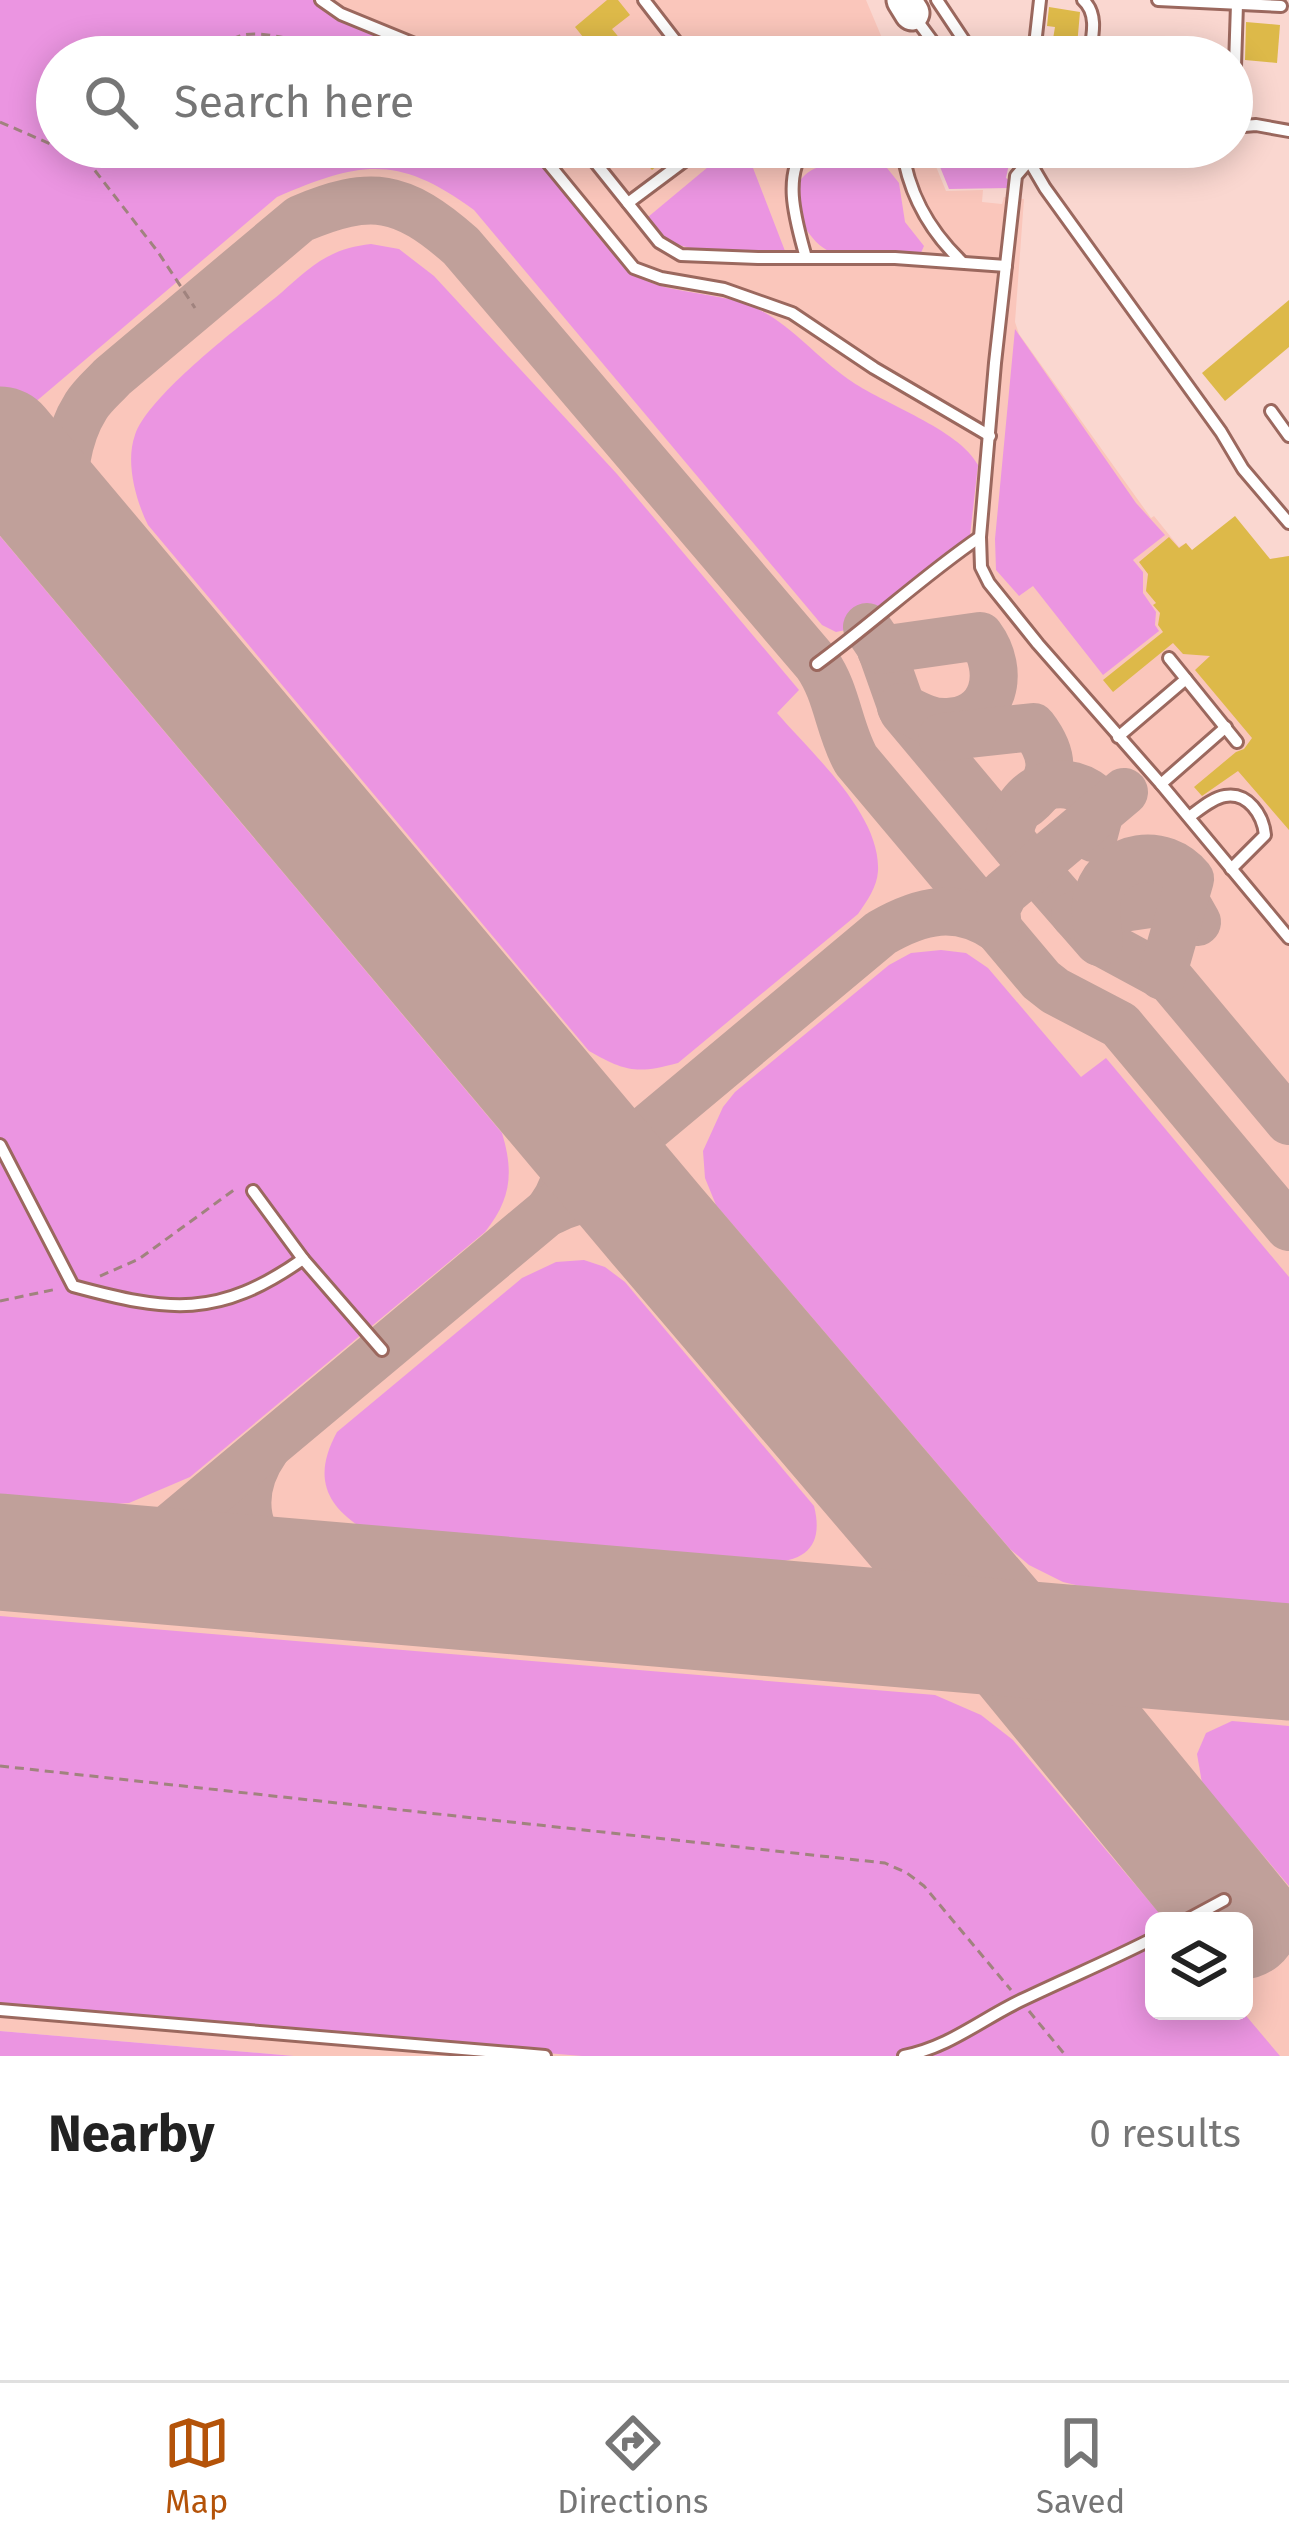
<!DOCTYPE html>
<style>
body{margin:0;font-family:"Fira Sans",sans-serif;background:#f2f2f2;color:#222}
.controls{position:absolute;right:36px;bottom:36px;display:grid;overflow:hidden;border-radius:18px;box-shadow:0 6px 30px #0003}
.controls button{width:108px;height:108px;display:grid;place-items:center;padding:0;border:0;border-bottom:3px solid #e0e0e0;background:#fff;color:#222;font:60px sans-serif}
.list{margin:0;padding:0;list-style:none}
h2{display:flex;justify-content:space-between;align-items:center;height:156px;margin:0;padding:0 48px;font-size:51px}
h2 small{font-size:39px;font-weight:400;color:#767676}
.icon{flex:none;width:66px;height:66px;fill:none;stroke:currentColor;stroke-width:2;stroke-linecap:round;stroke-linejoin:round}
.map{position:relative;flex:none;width:1289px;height:2056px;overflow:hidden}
.search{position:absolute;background:#fff;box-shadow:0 6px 30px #0003;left:36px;right:36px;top:36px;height:132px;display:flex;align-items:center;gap:30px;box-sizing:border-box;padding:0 42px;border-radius:66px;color:#767676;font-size:45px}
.sheet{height:324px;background:#fff}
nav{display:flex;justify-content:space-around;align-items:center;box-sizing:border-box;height:168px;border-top:3px solid #e0e0e0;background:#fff;font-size:33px;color:#767676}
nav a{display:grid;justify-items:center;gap:6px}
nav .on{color:#b45309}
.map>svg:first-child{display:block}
.built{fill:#fac6bb;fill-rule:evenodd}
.green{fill:#eb95e1}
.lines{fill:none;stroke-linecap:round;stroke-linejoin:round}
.taxiway{stroke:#c0a09a;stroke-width:48}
.runway{stroke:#c0a09a;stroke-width:117}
.building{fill:#ddb949}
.lane-casing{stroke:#9b685e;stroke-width:16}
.primary-casing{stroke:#9b685e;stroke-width:39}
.path{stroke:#a0837e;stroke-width:3;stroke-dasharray:9 6;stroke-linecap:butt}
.lane{stroke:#fff;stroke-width:10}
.primary{stroke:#fff;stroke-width:33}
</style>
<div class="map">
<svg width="1289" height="2056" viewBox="0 0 1289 2056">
<rect width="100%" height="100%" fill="#fad7d0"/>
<path class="built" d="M0 0H866L890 57H57V147H928L946 191 983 190 982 202 1002 204 1004 197 1024 199 1015 322 1019 334 1151 518 1154 516 1179 547 1186 543 1220 583 1270 559 1289 556V2056H294L0 2031ZM1154 1921H1244V2011H1154Z"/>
<g class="green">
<path d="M0 0H313C345 28 390 40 429 57H57V147H530C565 187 600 253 645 280 664 291 717 294 744 303 786 318 812 354 848 379 883 404 959 429 978 465L970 536 860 627 836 632 822 625 474 210C398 154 360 161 277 197L0 432Z"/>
<path d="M732 147H749L753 168 785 251C754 254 681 256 659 234 654 229 651 223 648 217Z"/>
<path d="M932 147H1000L1009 164 1006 178 1012 182 1009 188 949 189Z"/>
<path d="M860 162 887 168 899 183 905 222 924 246 919 257C901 256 846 258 833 253 807 244 782 196 805 175 819 162 842 163 860 162Z"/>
<path d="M371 244 399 249 434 276 617 474 799 690 777 713C811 753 881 814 878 871 877 887 867 901 858 914L678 1063C637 1074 626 1072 589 1051L148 525C136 501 125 462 135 435 149 395 240 326 275 298 292 284 308 267 327 257 342 249 354 246 371 244Z"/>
<path d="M1015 329 1136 503 1165 535 1133 560 1143 572V593L1156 612 1155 625 1159 631 1103 675 1033 586 1019 596 996 570 995 539Z"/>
<path d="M0 536 502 1133C514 1173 511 1199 485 1232L190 1477 129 1503 85 1506 0 1497Z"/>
<path d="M941 950 966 953 988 968 1081 1077 1106 1058 1289 1277V1606L1097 1590 1063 1582 1029 1565 1010 1549 716 1205 705 1178 703 1151 723 1107 735 1092 889 965 911 953Z"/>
<path d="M584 1260 605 1267 625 1282 814 1506C824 1545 806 1563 766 1562L367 1531C324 1506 313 1476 337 1432L522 1278 556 1262Z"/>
<path d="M0 1616 935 1695 981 1715 1013 1740 1166 1921H1154V2011H1242L1280 2056H582L0 2007Z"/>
<path d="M1232 1721 1289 1726V1886L1202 1783 1197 1754 1206 1733Z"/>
<path d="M0 2031 294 2056H0Z"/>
</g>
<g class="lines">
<g class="taxiway">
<path d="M62 518C63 479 65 439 86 406 93 395 104 386 112 377L300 219C371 189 402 194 461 246L817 664C837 692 839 730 856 760L1041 980 1055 991 1120 1025 1289 1227"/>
<path d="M867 627 880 646 903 711 1034 868 1097 940 1171 980 1289 1121"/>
<path d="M881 650 980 636C1006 671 995 721 947 722 930 723 915 714 901 707"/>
<path d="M942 737 1033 727C1056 757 1056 779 1026 804"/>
<path d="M1009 837C1015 786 1066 766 1102 804L1093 838"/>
<path d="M1075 915 1184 899 1197 922"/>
<path d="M1099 942C1098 927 1093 909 1098 894 1112 854 1163 846 1190 879L1162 976"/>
<path d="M550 1209C575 1176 569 1144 557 1107"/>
<path d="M551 1211C594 1188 622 1199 658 1227"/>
<path d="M266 1449C235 1493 242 1548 294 1572 308 1578 327 1579 342 1581"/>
<path d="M63 1557C100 1557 127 1555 159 1537L881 933C921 910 957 901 998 929L996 909 1004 893 1124 792"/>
</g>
<g class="runway">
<path d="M0 445 658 1227 1009 1638 1241 1921"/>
<path d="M0 1552 1289 1662"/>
</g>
</g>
<g class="building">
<path d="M607 0H618L630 15 612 29 635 57H599L575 27Z"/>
<path d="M1049 7 1080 12 1076 57H1050L1055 27 1047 26Z"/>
<path d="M1246 22 1280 25 1277 63 1245 60Z"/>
<path d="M632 147H680L652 170Z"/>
<path d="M1289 300V347L1225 401 1202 373Z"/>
<path d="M1235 516 1270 559 1289 556V830L1238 771 1202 796 1194 787 1236 752 1244 749 1252 738 1195 670 1210 656 1183 654 1173 643 1113 692 1103 680 1163 632 1158 625 1160 613 1153 605 1156 603 1146 591 1148 574 1139 562 1169 537 1179 548 1186 543 1192 550Z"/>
</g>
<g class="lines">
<defs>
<g id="lane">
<path d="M321 0 341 14 446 57"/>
<path d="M644 0 688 57"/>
<path d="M937 0 975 57"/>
<path d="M1083 0C1099 14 1092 38 1089 57"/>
<path d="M1158 0 1281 6"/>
<path d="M916 19 944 57"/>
<path d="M1035 45 1040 0"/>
<path d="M1232 127 1256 125 1289 131"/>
<path d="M1233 128 1237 4"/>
<path d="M535 147 634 268 661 278 724 289 792 313 874 368 990 436"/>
<path d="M583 147 659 242 681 255 758 258H895L1006 266"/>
<path d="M902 147C908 193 928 229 961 261"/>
<path d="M1021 147 1045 188 1221 432 1243 469 1289 523"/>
<path d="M1041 147 1016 176 995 363 980 537 981 567 989 583 1038 644 1161 784 1289 938"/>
<path d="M628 203 703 147"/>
<path d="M806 258C797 224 781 177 806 147"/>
<path d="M1271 411 1289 436"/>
<path d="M1169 658 1237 742"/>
<path d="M817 664C873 623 923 576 980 537"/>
<path d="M1118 737 1186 679"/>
<path d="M1161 784 1226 727"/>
<path d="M1189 817C1199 810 1212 798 1225 796 1248 792 1263 815 1265 835L1231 869"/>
<path d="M0 1145 73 1286C169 1312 218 1319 303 1259"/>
<path d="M253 1191 303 1259 382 1350"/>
<path d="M1185 1921 1224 1900"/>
<path d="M0 2010 545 2056"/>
<path d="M904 2056C952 2046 981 2019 1024 1999 1068 1978 1111 1960 1154 1938"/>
</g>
<path id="primary" d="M904 0 912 13"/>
</defs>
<use href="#lane" class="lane-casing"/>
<use href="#primary" class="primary-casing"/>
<g class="path">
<path d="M208 57C218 49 228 40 240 36 266 27 325 50 352 57"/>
<path d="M0 122 55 146"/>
<path d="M58 147 86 159 158 252 195 308"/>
<path d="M88 157 101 147"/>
<path d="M100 1276 139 1259 238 1187"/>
<path d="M0 1301 57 1289"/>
<path d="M0 1766 885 1863 907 1873 924 1886 1011 1990"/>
<path d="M1029 2011 1066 2056"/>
</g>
<use href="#lane" class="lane"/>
<use href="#primary" class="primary"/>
</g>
</svg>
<div class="controls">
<button><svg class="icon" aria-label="layers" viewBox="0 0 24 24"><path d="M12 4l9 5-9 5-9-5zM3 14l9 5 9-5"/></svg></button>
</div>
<div class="search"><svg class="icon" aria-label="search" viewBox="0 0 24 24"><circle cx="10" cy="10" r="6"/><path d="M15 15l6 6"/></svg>Search here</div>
</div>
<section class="sheet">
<h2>Nearby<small>0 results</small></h2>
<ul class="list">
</ul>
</section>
<nav>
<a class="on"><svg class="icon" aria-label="map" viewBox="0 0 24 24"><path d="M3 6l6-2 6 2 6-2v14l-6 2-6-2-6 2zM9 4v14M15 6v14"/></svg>Map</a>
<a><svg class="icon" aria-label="directions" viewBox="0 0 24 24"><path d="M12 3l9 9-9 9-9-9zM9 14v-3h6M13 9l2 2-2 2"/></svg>Directions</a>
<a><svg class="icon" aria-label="saved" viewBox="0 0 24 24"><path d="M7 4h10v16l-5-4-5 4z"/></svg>Saved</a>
</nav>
